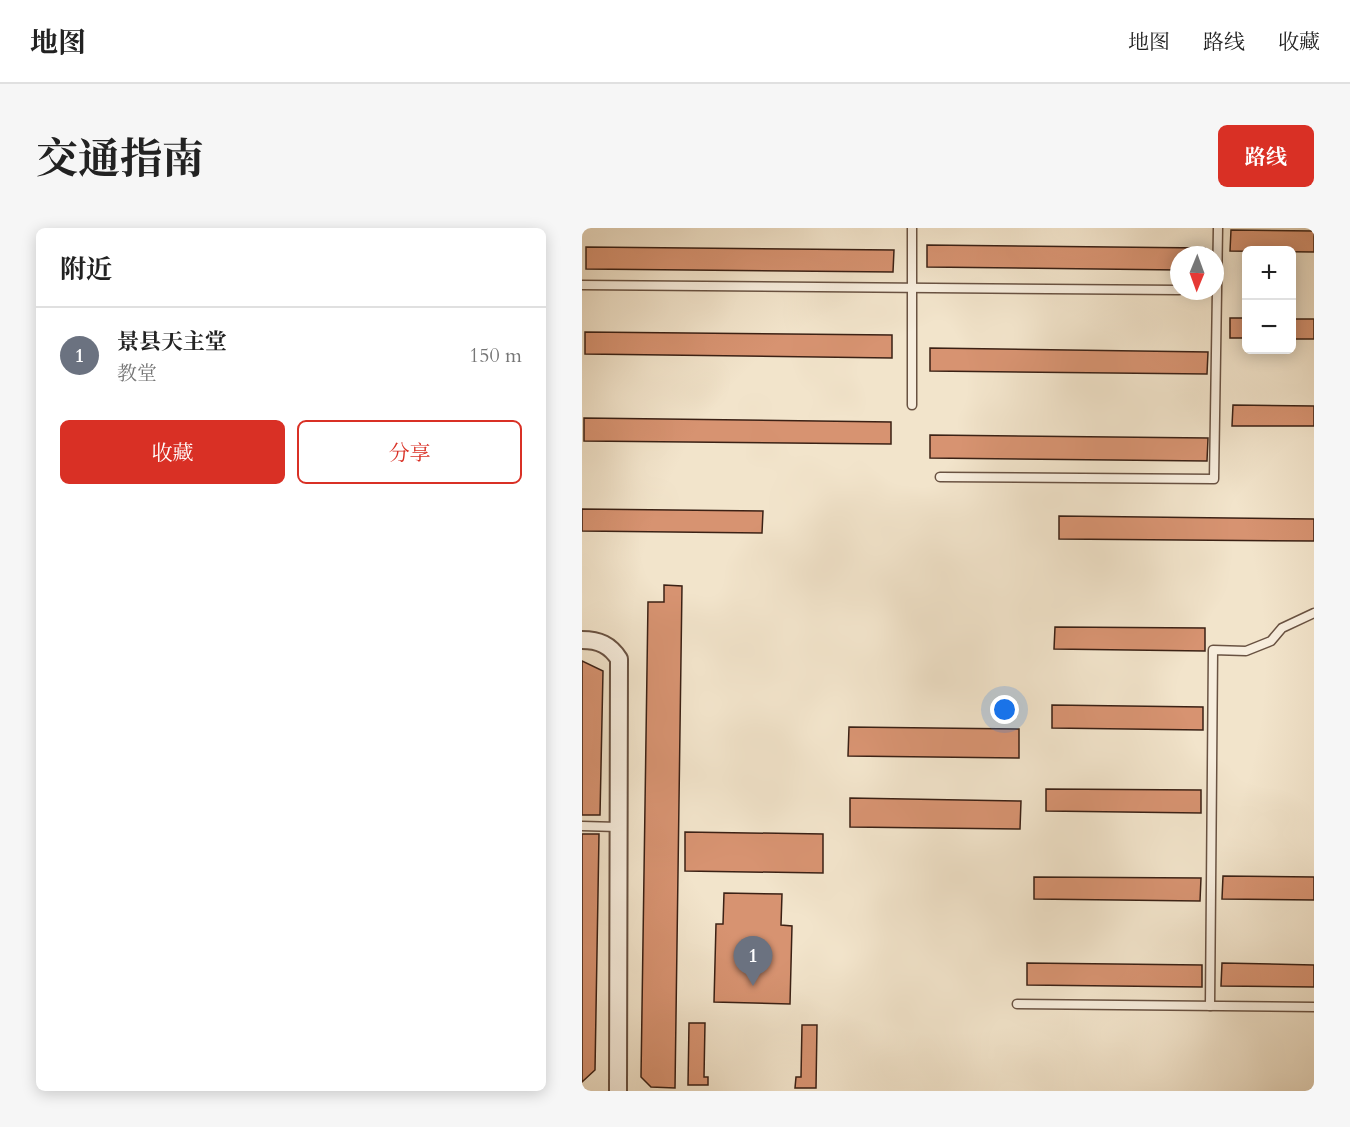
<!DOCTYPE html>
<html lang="zh">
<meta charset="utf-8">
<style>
body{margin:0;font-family:Cardo,"Noto Serif SC",serif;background:#f6f6f6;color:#222}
.controls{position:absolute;right:18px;top:18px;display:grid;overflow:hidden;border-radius:9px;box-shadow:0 3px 15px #0003}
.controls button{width:54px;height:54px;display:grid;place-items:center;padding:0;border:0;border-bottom:2px solid #e0e0e0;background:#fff;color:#222;font:30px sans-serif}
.compass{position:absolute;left:588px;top:18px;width:54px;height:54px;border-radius:50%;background:#fff;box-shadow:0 3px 15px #0003;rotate:181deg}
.you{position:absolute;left:423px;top:482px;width:21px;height:21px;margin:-15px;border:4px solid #fff;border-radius:50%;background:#1a73e8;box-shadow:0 0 0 9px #1a73e833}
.badge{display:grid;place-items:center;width:39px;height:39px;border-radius:50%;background:#d93025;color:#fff;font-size:20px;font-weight:700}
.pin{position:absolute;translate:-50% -50px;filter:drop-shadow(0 2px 3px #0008)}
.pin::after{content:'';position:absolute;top:32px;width:21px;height:18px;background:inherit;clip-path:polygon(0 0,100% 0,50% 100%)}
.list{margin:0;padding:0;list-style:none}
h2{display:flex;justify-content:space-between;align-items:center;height:78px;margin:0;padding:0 24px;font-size:26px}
h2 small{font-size:20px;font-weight:400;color:#767676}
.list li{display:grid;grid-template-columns:39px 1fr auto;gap:18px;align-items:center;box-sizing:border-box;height:96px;padding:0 24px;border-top:2px solid #e0e0e0}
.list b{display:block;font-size:22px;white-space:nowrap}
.list p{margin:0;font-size:20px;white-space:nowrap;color:#767676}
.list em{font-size:20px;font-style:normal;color:#767676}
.actions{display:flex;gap:12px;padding:18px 24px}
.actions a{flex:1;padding:14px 0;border:2px solid #d93025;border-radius:9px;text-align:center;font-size:21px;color:#d93025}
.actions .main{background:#d93025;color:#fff}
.map{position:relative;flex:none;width:732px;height:863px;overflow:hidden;border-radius:9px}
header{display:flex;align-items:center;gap:36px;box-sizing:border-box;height:84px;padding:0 30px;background:#fff;border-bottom:2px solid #e0e0e0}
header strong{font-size:28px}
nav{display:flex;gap:33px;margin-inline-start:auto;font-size:21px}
.intro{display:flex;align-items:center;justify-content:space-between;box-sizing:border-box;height:144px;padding:0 36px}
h1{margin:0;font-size:42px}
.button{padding:15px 27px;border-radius:9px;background:#d93025;color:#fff;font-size:21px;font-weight:700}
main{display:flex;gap:36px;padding:0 36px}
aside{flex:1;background:#fff;border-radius:9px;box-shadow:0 3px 15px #0003}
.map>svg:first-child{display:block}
.building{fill:#d79371;stroke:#3b2115;stroke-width:1.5}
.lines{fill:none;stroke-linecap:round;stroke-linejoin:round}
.lane-casing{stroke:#695242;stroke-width:11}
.street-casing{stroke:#695242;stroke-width:20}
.lane{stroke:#f7eddd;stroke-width:8}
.street{stroke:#f7eddd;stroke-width:16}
</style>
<header>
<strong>地图</strong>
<nav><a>地图</a><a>路线</a><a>收藏</a></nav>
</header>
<div class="intro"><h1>交通指南</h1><a class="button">路线</a></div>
<main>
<aside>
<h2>附近<small></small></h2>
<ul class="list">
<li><span class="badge" style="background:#6b7280">1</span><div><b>景县天主堂</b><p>教堂</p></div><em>150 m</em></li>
</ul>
<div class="actions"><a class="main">收藏</a><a>分享</a></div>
</aside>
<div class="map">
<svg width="732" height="863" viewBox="0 0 732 863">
<rect width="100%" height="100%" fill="#f2e4cb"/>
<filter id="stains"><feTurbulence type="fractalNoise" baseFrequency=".00333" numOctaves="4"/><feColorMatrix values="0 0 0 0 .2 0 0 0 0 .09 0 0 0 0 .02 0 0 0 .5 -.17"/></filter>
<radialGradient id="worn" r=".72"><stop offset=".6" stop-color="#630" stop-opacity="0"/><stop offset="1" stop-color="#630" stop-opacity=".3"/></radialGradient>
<g class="building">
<path d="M649 2 732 3V24L648 23Z"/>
<path d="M345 17 623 20V27H597V42L345 39Z"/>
<path d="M4 19 312 22 311 44 4 41Z"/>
<rect x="648" y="90" width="16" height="20"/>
<rect x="710" y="91" width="22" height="20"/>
<path d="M3 104 310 107V130L3 126Z"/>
<path d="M348 120 626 124 625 146 348 143Z"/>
<path d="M651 177 732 178V198H650Z"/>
<path d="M2 190 309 194V216L2 213Z"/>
<path d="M348 207 626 210 625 233 348 230Z"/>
<path d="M0 281 181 283 180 305 0 303Z"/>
<path d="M477 288 732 291V313L477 311Z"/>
<path d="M82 357 100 358 93 860 69 859 59 849 66 374H82Z"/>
<path d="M473 399 623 400V423L472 421Z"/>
<path d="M0 433 21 443 18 587H0Z"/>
<path d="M470 477 621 479V502L470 500Z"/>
<path d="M267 499 437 501V530L266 528Z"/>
<path d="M464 561 619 562V585L464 583Z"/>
<path d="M268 570 439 573 438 601 268 599Z"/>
<path d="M103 604 241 606V645L103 643Z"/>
<path d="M0 606H17L13 842 0 854Z"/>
<path d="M641 648 732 649V672L640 671Z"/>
<path d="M452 649 619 650 618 673 452 671Z"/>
<path d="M142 665 200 666 199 697 210 698 208 776 132 774 134 696H141Z"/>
<path d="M445 735 620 737V759L445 757Z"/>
<path d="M640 735 732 737V759L639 758Z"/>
<path d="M107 795H123L122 849H126V857H106Z"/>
<path d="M220 797H235L234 860H213L214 849H219Z"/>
</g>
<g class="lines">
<defs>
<g id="lane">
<path d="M0 57 597 62"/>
<path d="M330 177V0"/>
<path d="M358 249 632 251 636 0"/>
<path d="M0 598 36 599"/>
<path d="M435 776 732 779"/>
<path d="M628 778 631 422 664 423 689 413 700 400 732 385"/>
</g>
<path id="street" d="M0 412C17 412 28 417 37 431L36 863"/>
</defs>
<use href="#lane" class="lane-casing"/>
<use href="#street" class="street-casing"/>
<use href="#lane" class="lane"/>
<use href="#street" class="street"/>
</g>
<rect width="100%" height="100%" filter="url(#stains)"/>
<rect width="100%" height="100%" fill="url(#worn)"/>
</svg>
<div class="controls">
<button>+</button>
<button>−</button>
</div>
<svg class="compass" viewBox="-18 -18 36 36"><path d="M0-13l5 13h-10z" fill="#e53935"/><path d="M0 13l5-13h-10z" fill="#767676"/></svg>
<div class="you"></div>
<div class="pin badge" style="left:171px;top:758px;background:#6b7280">1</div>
</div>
</main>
